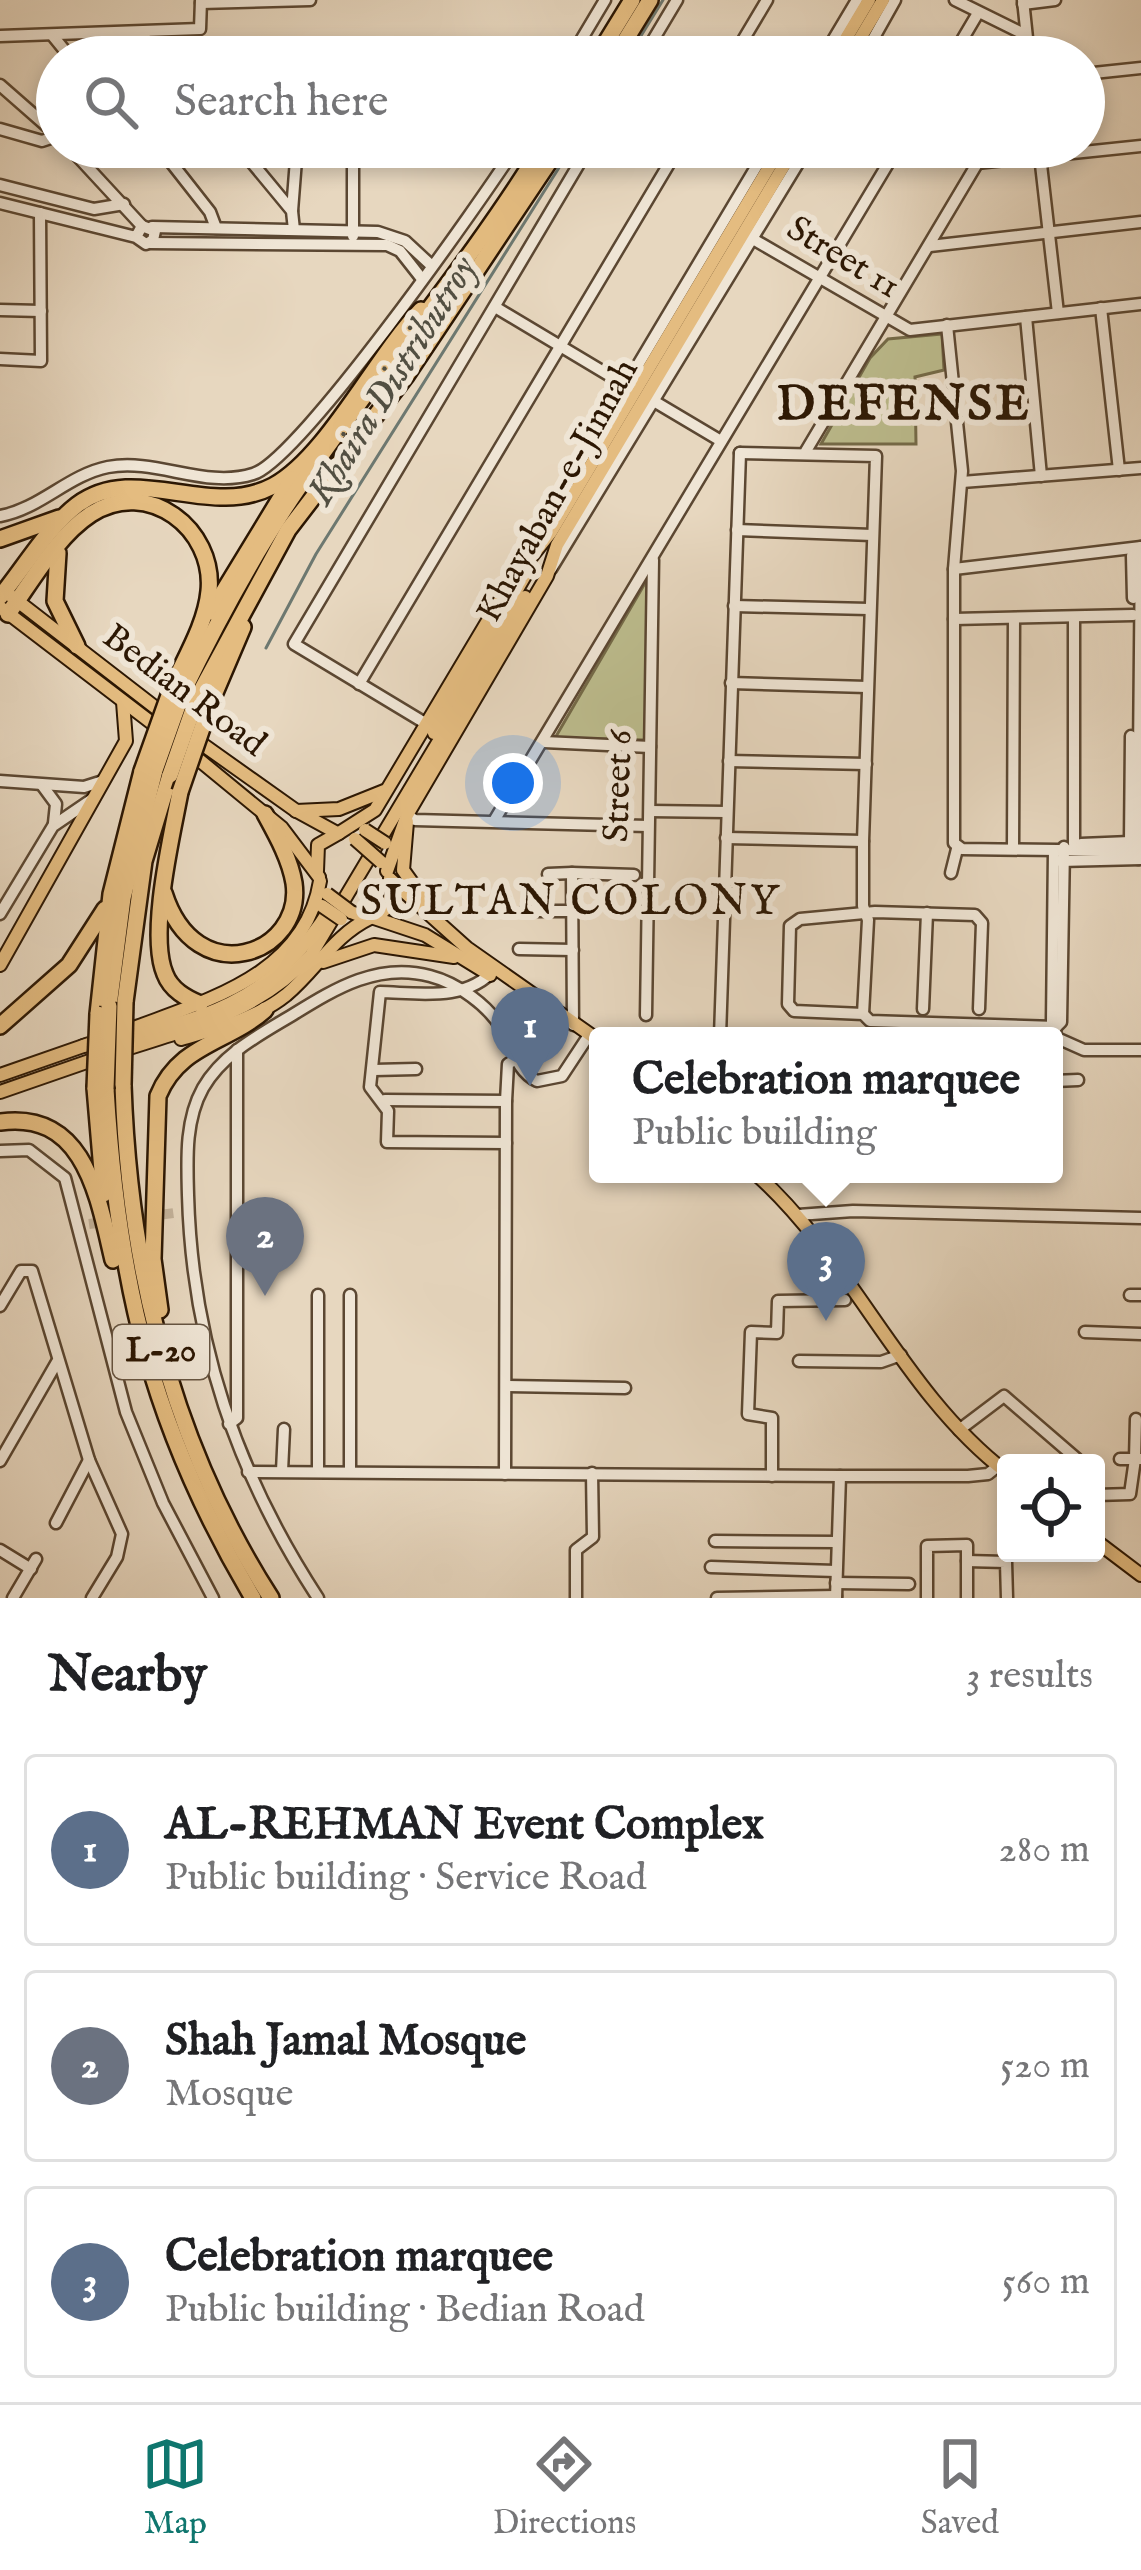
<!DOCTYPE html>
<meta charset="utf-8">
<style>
body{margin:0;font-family:"IM FELL English",serif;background:#f2f2f2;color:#202124}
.controls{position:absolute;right:36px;bottom:36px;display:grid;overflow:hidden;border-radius:12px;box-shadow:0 6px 18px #0003}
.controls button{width:108px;height:108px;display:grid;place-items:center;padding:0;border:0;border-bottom:3px solid #e0e0e0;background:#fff;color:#202124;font:60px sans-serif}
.you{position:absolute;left:513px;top:783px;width:42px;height:42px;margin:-30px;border:9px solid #fff;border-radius:50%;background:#1a73e8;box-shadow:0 0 0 18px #1a73e833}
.badge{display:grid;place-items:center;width:78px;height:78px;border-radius:50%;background:#0f766e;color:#fff;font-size:39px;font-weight:700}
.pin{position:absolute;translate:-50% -99px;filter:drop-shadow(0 3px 6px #0008)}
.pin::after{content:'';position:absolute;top:63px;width:42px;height:36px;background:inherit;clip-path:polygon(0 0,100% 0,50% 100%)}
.popup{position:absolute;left:589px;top:1027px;width:474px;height:156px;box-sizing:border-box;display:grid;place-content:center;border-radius:12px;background:#fff;filter:drop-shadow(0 3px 9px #0005);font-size:39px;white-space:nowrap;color:#757577}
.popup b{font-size:45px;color:#202124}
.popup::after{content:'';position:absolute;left:50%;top:100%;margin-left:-24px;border:24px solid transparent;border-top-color:#fff}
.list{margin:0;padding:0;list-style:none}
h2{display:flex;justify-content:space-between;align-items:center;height:156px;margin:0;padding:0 48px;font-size:51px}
h2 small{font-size:39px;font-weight:400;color:#757577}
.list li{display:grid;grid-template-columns:78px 1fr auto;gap:36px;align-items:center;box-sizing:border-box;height:192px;margin:0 24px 24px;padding:0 24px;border:3px solid #e0e0e0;border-radius:12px}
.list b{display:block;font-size:45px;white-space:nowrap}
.list p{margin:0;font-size:39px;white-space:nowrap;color:#757577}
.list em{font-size:39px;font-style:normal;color:#757577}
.icon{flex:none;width:66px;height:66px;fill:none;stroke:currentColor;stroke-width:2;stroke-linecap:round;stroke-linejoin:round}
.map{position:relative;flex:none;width:1141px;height:1598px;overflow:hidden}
.search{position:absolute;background:#fff;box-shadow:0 6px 18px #0003;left:36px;right:36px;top:36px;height:132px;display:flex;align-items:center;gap:30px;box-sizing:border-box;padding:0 42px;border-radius:66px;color:#757577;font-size:45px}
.sheet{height:804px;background:#fff}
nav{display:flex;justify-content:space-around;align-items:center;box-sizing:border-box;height:168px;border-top:3px solid #e0e0e0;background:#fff;font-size:33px;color:#757577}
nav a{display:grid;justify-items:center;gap:6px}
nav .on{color:#0f766e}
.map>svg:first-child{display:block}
.green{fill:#bcbc8d;stroke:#746a48;stroke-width:3}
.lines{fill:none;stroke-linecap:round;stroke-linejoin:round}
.stream{stroke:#6d7870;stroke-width:3}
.minor-tunnel{stroke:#c2b199;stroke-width:10;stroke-dasharray:10 5;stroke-linecap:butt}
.minor-casing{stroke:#5b4732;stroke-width:15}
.major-casing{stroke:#2c1703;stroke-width:16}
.highway-casing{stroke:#2c1703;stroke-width:20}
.minor{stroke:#efe5d5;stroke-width:10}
.major{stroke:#e4bc80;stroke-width:12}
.highway{stroke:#e4bc80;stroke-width:15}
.major-bridge-casing{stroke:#2c1703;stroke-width:16;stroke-linecap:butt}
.highway-bridge-casing{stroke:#2c1703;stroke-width:20;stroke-linecap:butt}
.major-bridge{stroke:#e4bc80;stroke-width:12}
.highway-bridge{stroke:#e4bc80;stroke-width:15}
.labels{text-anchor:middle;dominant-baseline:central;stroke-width:12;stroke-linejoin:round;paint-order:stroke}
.shield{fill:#efe5d5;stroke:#665542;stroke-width:3}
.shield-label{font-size:33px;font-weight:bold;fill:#2c1703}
.street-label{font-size:36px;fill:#2c1703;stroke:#efe5d5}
.water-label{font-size:39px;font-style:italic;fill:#524f42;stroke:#efe5d5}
.quarter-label{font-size:42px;letter-spacing:3px;fill:#2c1703;stroke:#efe5d5}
.district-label{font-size:48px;font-weight:bold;letter-spacing:3px;fill:#2c1703;stroke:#efe5d5}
</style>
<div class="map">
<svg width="1141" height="1598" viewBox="0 0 1141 1598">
<rect width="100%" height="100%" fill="#e7d7bf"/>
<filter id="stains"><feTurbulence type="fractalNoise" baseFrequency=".00167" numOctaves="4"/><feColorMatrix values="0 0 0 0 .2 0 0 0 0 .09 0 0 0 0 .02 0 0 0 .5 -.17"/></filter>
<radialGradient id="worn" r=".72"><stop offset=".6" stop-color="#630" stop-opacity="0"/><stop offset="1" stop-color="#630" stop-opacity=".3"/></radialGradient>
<g class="green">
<path d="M942 334 944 370 915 377 916 444H821L870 358 888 339Z"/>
<path d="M655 566 645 740 555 738Z"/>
</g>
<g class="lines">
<g class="stream">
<path d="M628 57 663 0"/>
<path d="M266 648 316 554 572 147"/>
</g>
<path class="minor-tunnel" d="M89 1224 174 1213"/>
<defs>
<g id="minor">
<path d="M955 0 1026 35"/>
<path d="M1023 0 1029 57"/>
<path d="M201 3 310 0"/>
<path d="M1023 4 1055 0"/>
<path d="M141 33 161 57"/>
<path d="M0 36 200 29 201 0"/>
<path d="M53 36 70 57"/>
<path d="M571 57 605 0"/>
<path d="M643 57 677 0"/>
<path d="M733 57 767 0"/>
<path d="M823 57 857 0"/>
<path d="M863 57 895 0"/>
<path d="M952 57 978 13"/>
<path d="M1084 74 1141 68"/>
<path d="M0 85 57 135"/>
<path d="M0 129 42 141 57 136"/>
<path d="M69 147 142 226"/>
<path d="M159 147 210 212 216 228"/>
<path d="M239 147 292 211 294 230"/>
<path d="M1039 147 1058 313"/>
<path d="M977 163 1141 146"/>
<path d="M0 185 94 209 124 204"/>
<path d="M0 203 136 237 146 244 153 240 155 231 142 226 136 237"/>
<path d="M292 211 297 147"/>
<path d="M152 227 378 232 405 241 432 266"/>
<path d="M746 235 910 330 1141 304"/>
<path d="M353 236V147"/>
<path d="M150 243 387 245 400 251 422 279"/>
<path d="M930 246 1141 222"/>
<path d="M495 307 632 389"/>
<path d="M1101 308 1119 470"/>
<path d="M0 310 41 311"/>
<path d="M1026 317 1041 476"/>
<path d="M947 325 962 471 954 569V843L962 849 1141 851"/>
<path d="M0 359 41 361 40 213"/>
<path d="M652 400 721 441"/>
<path d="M806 451 987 147"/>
<path d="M740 453 876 456 863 841V906L868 920 863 1014"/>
<path d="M962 482 1141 468"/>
<path d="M0 516C40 509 68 475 108 467 157 458 205 489 253 474 299 461 481 201 516 147"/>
<path d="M737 530 872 535"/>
<path d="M551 532 542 526 768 147"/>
<path d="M551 569 808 147"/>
<path d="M954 569 1141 547"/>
<path d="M1133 598 1132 556 1141 555"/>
<path d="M734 606 869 609"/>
<path d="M954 619 1133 615"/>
<path d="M731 683 867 687"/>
<path d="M359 684 679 147"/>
<path d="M425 723 294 644 589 147"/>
<path d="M1131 736 1130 842 1138 851"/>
<path d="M544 742 650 747"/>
<path d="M729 761 866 764"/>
<path d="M0 781 84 787 103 781"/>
<path d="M42 785 56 804 54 823"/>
<path d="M650 811 726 812"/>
<path d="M407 815 415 820 648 826"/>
<path d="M494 821 898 147"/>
<path d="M726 838 863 841"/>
<path d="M1074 844V617"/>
<path d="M1081 844 1130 842"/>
<path d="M1013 848 1014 618"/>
<path d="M1054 851 1052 1022 1057 1038 1084 1050H1141"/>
<path d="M1138 859 1141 547"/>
<path d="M1060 861 1141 859"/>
<path d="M951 873 957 849"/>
<path d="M548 874 572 873"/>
<path d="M525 911H570"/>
<path d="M0 914 53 826 94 798"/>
<path d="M519 949 573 950"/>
<path d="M495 969C466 1002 420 993 380 992L370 1087 388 1111 387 1142 506 1143"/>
<path d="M923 1009 927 913"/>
<path d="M979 1009 982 923 975 915 875 912 800 919 790 926 788 1004 794 1011 863 1014 870 1021 1056 1027"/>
<path d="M646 1015 653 560"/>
<path d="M573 1025 572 873 634 875"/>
<path d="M1056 1027 1061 1022 1064 847"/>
<path d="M720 1036 740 453"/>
<path d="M374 1070 416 1069"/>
<path d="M1054 1081 1078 1080"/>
<path d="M385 1100 506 1101"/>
<path d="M0 1151 29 1150 65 1178 126 1412 163 1503 213 1598"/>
<path d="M798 1215 853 1211 1141 1218"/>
<path d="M1130 1295H1141"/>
<path d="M0 1306 21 1271H32L89 1460 122 1534 117 1557 92 1598"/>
<path d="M1085 1332 1141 1334"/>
<path d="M799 1361 881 1362 901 1355"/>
<path d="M506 1386 625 1388"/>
<path d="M229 1424 237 1418V1050"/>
<path d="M959 1430 1004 1396 1077 1459"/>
<path d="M1120 1459H1135L1136 1419"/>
<path d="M0 1461 57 1362"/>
<path d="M282 1471 284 1429"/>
<path d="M318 1471V1295"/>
<path d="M248 1472 840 1476"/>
<path d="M350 1472V1295"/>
<path d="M505 1474 506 1101 508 1064 516 1059"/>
<path d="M772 1476V1418L748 1414 751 1332 777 1333 778 1301 845 1300"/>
<path d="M1096 1495 1130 1494 1135 1459H1141"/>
<path d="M56 1523 89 1460"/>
<path d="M715 1541 837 1542"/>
<path d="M0 1550 31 1569"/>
<path d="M967 1561 1006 1562 1007 1598"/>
<path d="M711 1567 836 1571"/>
<path d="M836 1583 909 1584"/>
<path d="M13 1598 36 1559"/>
<path d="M318 1598C237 1474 192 1343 188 1195 187 1159 185 1120 203 1088 223 1053 261 1034 294 1014 336 988 379 962 430 976 457 983 488 1005 502 1029 513 1048 516 1071 537 1081L562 1076 589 1035"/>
<path d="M576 1598V1550L593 1537 592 1473"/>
<path d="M717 1598 836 1596"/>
<path d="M836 1598 840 1476H968L988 1474 998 1466"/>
<path d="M927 1598V1546L967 1545V1598"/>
</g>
<g id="major">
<path d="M835 57 869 0"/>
<path d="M849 57 883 0"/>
<path d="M11 596 165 715"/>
<path d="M0 607 161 730"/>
<path d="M434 733 526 574"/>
<path d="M195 739 295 810 337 833"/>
<path d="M187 750 282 828 319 877"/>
<path d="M296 811 339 809 384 791"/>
<path d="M407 822 403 870 436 916"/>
<path d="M339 833 375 810 511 582 551 532 781 147"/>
<path d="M317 871 318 845 339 833"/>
<path d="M387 871 407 815 547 576 557 545 795 147"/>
<path d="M390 879 467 948 598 1040"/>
<path d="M351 912C379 924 395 910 390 879"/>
<path d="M374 918 425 935 490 975"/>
<path d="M323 962 374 945 454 957"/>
<path d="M0 965 126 741 123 702"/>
<path d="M131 1029C207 1000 305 975 320 881"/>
<path d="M181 1039C218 1028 256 1019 286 995 317 969 333 936 370 918"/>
<path d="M83 1046C194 1022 269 1009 332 906"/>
<path d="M120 1051C191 1028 259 1012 311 955L525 597"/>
<path d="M0 1075 89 1044"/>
<path d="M0 1092 101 1057"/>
<path d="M756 1174C854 1262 902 1392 1006 1472"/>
<path d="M1096 1541 1141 1575"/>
</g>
<g id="highway">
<path d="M597 57 632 0"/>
<path d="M615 57 650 0"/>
<path d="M0 539 59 518"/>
<path d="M58 553 55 601 77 646"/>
<path d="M0 597C24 568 47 528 77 505 136 461 208 520 273 486 327 457 376 356 421 310"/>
<path d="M211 612 292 479"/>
<path d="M8 614C32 581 57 536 91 514 148 477 215 529 209 591 206 624 185 658 172 687"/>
<path d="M182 694C213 630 246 568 285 508 366 385 464 273 542 147"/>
<path d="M197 698 288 530 406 376 559 147"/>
<path d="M211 702 243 627"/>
<path d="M180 792C172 835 148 934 165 974 171 990 186 998 200 1004"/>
<path d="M164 893C196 994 304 954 294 883 290 859 277 836 265 814"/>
<path d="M125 1002 144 861 170 775"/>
<path d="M109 1006 123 898 155 770"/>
<path d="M98 1014 111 894 142 771"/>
<path d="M0 1026 69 965 105 909"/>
<path d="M123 1085C129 1266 172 1444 271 1598"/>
<path d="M95 1088 104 1194"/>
<path d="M106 1089C118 1285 152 1428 253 1598"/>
<path d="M0 1122C85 1110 98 1197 113 1260"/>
<path d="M160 1310 153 1259 158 1096C179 1044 228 1043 265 1010"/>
</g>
</defs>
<use href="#minor" class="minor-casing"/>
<use href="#major" class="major-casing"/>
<use href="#highway" class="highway-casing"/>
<use href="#minor" class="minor"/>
<use href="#major" class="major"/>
<use href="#highway" class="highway"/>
<defs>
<g id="major-bridge">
<path d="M365 830 385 843"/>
<path d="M355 839 381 862"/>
<path d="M327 894 351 912"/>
<path d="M322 906 341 919"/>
</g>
<g id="highway-bridge">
<path d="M155 770 182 694"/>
<path d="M142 771 172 687"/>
<path d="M170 775 197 698"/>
<path d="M180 792 211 702"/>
<path d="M123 1085 125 1002"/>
<path d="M95 1088 98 1014"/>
<path d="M106 1089 109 1006"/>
</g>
</defs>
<use href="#major-bridge" class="major-bridge-casing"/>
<use href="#highway-bridge" class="highway-bridge-casing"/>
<use href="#major-bridge" class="major-bridge"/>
<use href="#highway-bridge" class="highway-bridge"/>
</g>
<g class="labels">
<rect class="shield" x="113" y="1325" width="96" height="54" rx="9"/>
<g class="shield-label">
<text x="161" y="1352">L-20</text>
</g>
<g class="street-label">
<text transform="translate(843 258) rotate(31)">Street 11</text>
<text transform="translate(558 491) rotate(-61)">Khayaban-e-Jinnah</text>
<text transform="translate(184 691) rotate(37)">Bedian Road</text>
<text transform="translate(619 786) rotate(-88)">Street 6</text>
</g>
<g class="water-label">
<text transform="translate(393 381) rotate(-58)">Khaira Distributroy</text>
</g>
<g class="quarter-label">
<text x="571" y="902">SULTAN COLONY</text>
</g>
<g class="district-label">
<text x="904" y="406">DEFENSE</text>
</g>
</g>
<rect width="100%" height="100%" filter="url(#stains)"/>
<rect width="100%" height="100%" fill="url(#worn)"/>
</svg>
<div class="controls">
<button><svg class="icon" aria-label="locate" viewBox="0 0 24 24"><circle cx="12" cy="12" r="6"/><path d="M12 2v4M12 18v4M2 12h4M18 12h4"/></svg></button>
</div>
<div class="you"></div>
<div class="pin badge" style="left:530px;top:1086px;background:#5c6f8a">1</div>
<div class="pin badge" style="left:265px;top:1296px;background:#6b7280">2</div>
<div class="pin badge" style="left:826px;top:1321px;background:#5c6f8a">3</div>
<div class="popup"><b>Celebration marquee</b>Public building</div>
<div class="search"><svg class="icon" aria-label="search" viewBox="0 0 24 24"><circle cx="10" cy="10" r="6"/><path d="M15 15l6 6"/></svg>Search here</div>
</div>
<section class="sheet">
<h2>Nearby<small>3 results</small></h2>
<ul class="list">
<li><span class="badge" style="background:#5c6f8a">1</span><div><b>AL-REHMAN Event Complex</b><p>Public building · Service Road</p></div><em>280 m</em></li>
<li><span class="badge" style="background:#6b7280">2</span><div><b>Shah Jamal Mosque</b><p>Mosque</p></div><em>520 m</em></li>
<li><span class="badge" style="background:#5c6f8a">3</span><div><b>Celebration marquee</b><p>Public building · Bedian Road</p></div><em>560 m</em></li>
</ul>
</section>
<nav>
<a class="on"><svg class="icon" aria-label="map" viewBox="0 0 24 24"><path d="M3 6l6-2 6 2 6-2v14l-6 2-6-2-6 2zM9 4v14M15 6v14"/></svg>Map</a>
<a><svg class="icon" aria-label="directions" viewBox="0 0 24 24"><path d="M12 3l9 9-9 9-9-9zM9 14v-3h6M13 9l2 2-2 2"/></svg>Directions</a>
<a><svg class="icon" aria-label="saved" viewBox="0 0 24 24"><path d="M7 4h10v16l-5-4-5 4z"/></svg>Saved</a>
</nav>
